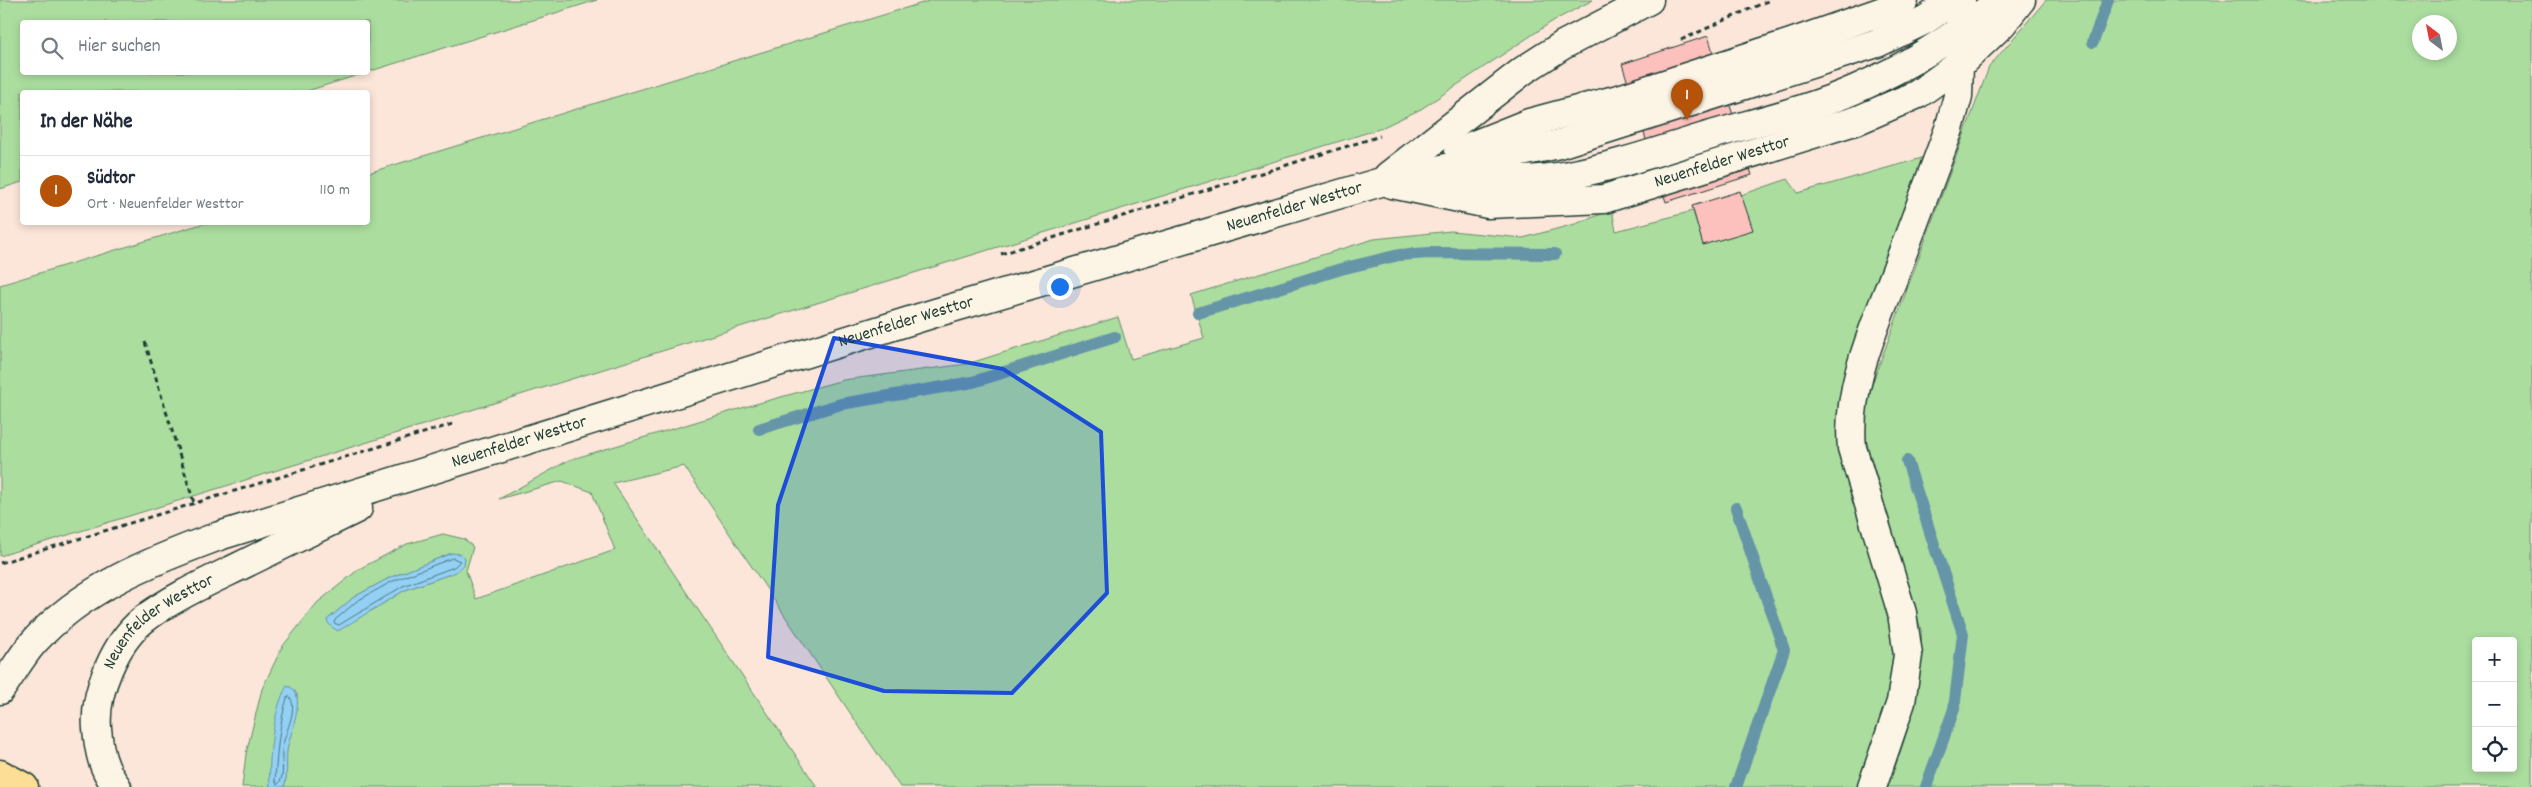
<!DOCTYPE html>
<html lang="de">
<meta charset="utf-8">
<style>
body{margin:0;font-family:Dekko,sans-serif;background:#f6f6f7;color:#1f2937}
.controls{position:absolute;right:15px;bottom:15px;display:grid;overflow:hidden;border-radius:5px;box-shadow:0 2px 8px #0003}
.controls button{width:45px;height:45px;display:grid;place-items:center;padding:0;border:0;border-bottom:1px solid #e0e1e3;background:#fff;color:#1f2937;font:25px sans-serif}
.compass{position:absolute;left:2412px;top:15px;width:45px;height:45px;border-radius:50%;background:#fff;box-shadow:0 2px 8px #0003;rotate:328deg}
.you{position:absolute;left:1059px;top:286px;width:18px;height:18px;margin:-12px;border:4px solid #fff;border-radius:50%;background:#1a73e8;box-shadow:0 0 0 8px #1a73e833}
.badge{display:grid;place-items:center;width:32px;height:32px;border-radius:50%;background:#b45309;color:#fff;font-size:16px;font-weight:700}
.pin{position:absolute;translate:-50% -41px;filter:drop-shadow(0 1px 2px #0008)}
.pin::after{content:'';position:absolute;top:26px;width:18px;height:15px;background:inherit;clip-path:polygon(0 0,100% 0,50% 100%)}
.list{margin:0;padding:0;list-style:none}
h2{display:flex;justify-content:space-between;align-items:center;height:65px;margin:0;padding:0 20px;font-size:21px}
h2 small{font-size:16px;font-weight:400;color:#747a83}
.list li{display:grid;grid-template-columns:32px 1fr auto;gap:15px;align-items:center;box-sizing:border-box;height:70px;padding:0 20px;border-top:1px solid #e0e1e3}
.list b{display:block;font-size:19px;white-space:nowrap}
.list p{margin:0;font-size:16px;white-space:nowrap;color:#747a83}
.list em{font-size:16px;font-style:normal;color:#747a83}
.icon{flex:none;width:28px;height:28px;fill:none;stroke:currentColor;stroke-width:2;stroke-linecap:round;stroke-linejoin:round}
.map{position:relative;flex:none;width:2532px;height:787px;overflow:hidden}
.search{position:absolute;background:#fff;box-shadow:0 2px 8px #0003;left:20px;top:20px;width:350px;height:55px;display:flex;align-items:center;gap:12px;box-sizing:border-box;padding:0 18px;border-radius:5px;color:#747a83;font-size:19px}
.panel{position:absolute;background:#fff;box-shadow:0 2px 8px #0003;left:20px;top:90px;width:350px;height:135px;border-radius:5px}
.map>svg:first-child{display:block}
.green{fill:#abdd9f;stroke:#658d6a;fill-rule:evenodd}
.water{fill:#93d0f4;stroke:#6595a7}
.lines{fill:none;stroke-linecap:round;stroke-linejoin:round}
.shore{stroke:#4d7881;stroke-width:1}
.stream{stroke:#6595a7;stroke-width:12}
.building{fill:#fcc0bd;stroke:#1f3d34}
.minor-casing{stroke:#1f3d34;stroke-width:31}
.major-casing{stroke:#1f3d34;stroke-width:31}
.path{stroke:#1f3d34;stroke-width:3;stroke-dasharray:5 4;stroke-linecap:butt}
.minor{stroke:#fcf5e5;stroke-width:28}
.major{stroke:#fdde96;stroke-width:28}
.marked{fill:#1d4ed8;fill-opacity:0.2;stroke:#1d4ed8;stroke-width:4;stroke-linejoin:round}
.labels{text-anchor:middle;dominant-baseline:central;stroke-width:4.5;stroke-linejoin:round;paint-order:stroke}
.street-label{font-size:18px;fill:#1f3d34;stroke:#fcf5e5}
</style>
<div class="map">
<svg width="2532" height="787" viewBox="0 0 2532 787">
<rect width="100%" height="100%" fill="#fce5d9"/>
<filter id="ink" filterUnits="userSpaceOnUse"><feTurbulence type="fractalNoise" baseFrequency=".02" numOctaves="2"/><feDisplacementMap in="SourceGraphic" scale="10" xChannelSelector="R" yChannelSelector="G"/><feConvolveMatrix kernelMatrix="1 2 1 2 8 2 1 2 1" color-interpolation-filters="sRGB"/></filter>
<g filter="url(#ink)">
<g class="green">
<path d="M0 0H597L304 92H22V182L0 189ZM368 22V72H22V22Z"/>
<path d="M932 0H1593L1553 21 1421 109 1379 129 0 556V285L205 223 368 222V173Z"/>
<path d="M2046 0H2532V787H1888C1906 736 1925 685 1921 630L1866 440 1865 413 1871 387 1989 67ZM2420 22H2450V52H2420ZM2476 641H2513V768H2476Z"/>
<path d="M1922 158 1840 402 1836 428 1838 450 1886 599 1895 651 1893 681 1859 787H900L684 466 613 483 817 787H284C288 774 285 761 287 748 291 729 297 714 297 694L279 710 272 746 270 787H242L246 754 262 689 282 647 317 603 359 569 407 544 443 534 464 539 473 547 466 571 476 599 615 550 592 492 562 481 499 499 569 460 752 405 843 380 967 364 1118 317 1131 359 1204 338 1191 295 1374 239 1451 231 1523 238 1575 224 1612 210 1616 231 1693 211 1703 244 1741 195 1788 179 1798 193ZM452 553 456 572 405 590 371 611 327 620 354 597 389 578Z"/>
</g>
<g class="water">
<path d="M452 553 461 554 465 558 464 565 456 572 405 590 338 631C333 628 329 626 327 620L354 597 389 578Z"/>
<path d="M287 686C310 690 288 738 287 751 286 764 288 775 284 787H270C268 761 273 708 287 686Z"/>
</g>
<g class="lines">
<g class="shore">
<path d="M453 558 460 561 454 567 403 586 339 625 334 623 335 620 357 601 391 582Z"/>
<path d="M290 697C299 710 283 735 282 751 281 761 286 778 277 785L275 780C277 752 279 725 287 698Z"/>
</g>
<g class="stream">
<path d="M2093 42 2108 0"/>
<path d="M1198 313 1341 269 1399 255 1430 253 1555 254"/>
<path d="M759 429 841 404 973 382 1115 337"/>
<path d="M1907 461 1963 634 1954 709 1926 787"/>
<path d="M1736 508 1784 650 1736 787"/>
</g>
</g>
<g class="building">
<path d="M1708 36 1752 175 1666 202 1622 64Z"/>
<path d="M1740 191 1753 230 1703 245 1692 206Z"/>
</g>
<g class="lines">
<defs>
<g id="minor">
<path d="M1459 151 1529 123 1622 98 1791 43 1883 11 1904 0"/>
<path d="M1388 176 1524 70 1563 45 1649 0"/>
<path d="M1440 181C1482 180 1527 183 1569 175 1616 166 1662 150 1708 136 1756 122 1809 110 1856 89 1909 66 1955 37 2000 0"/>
<path id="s1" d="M1392 184 1488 204 1604 199 1858 120 1918 94 1960 64 2002 24 2021 0"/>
<path id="s2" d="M0 690C11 675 21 657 33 643 82 588 151 561 219 536L935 313 1381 182 1559 144 1877 43 1925 20 1954 0"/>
<path id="s3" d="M117 787C102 768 99 751 97 728 94 692 115 643 143 620 168 600 207 582 236 568 276 548 317 528 358 508"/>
<path d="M1872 787 1901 702 1908 655 1902 613 1852 448C1846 389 1873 331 1894 276 1912 227 1931 178 1949 129L1958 96 1961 0"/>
</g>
<path id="major" d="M0 774 24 787"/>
</defs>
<use href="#minor" class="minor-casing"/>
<use href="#major" class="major-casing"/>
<g class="path">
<path d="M1681 40 1770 0"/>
<path d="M1001 254 1380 136"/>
<path d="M145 342 194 503"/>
<path d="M0 563 456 423"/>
</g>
<use href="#minor" class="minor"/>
<use href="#major" class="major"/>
</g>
</g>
<path class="marked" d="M834 338 1003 369 1101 432 1107 593 1012 693 884 691 768 657 778 505Z"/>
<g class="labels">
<g class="street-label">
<text stroke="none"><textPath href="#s1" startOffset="338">Neuenfelder Westtor</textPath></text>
<text stroke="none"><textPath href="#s2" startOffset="1399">Neuenfelder Westtor</textPath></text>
<text stroke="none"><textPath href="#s2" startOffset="994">Neuenfelder Westtor</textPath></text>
<text stroke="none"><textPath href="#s2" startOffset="589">Neuenfelder Westtor</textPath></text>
<text stroke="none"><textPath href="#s3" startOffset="195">Neuenfelder Westtor</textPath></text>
</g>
</g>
</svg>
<div class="controls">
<button>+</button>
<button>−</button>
<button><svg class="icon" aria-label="locate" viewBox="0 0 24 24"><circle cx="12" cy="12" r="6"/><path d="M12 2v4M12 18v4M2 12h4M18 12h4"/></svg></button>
</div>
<svg class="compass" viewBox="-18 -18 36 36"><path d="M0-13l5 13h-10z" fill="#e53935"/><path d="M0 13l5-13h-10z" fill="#747a83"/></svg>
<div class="you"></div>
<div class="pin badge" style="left:1687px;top:120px">1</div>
<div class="search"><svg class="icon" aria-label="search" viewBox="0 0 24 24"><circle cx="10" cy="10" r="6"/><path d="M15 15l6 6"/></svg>Hier suchen</div>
<section class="panel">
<h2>In der Nähe<small></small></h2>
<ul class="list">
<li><span class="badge">1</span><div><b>Südtor</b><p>Ort · Neuenfelder Westtor</p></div><em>110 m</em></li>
</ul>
</section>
</div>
